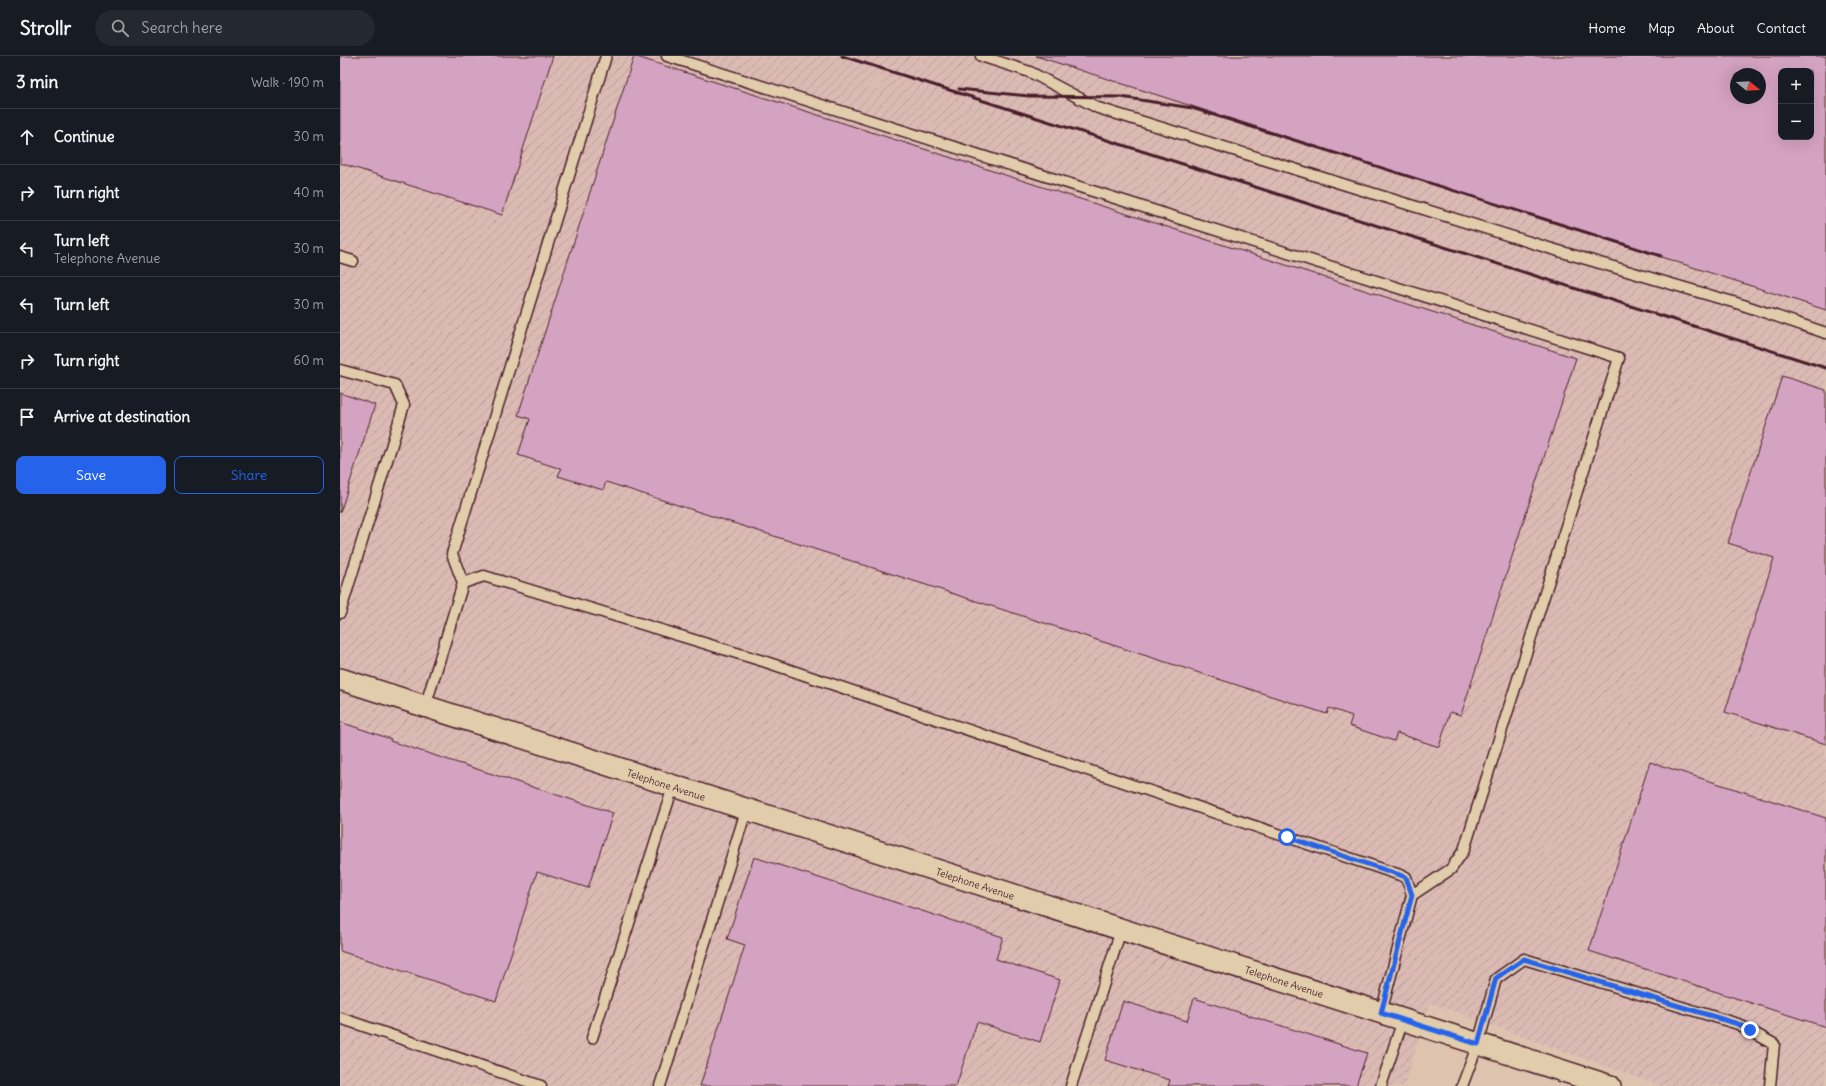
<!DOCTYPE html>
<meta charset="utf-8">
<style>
body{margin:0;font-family:Delius,sans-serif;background:#242831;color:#f1f3f6}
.controls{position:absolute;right:12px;top:12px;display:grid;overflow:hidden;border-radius:8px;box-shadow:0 4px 16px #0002}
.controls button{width:36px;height:36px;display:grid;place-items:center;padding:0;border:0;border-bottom:1px solid #363941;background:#171b24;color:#f1f3f6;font:20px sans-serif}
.compass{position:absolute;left:1390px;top:12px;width:36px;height:36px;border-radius:50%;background:#171b24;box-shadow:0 4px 16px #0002;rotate:108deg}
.stop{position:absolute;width:12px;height:12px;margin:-9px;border:3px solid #2563eb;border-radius:50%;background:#fff}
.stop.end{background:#2563eb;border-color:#fff;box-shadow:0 1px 4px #0008}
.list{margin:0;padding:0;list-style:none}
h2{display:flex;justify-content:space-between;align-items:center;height:52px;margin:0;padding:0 16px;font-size:17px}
h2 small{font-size:13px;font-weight:400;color:#9ea1a6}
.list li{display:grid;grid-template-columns:26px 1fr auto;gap:12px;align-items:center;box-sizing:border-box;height:56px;padding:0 16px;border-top:1px solid #363941}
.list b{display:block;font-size:15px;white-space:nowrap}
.list p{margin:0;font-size:13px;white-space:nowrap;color:#9ea1a6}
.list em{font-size:13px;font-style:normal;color:#9ea1a6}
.actions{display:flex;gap:8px;padding:12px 16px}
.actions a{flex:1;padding:9px 0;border:1px solid #2563eb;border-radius:8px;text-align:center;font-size:14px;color:#2563eb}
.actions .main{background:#2563eb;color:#fff}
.icon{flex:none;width:22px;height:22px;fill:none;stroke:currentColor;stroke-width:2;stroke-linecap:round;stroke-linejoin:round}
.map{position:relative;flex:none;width:1486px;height:1030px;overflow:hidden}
header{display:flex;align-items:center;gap:24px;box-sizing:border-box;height:56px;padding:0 20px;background:#171b24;border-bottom:1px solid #363941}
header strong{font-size:19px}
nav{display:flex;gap:22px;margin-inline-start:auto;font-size:14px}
.search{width:280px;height:36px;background:#242831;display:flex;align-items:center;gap:10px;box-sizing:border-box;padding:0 14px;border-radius:22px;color:#9ea1a6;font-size:15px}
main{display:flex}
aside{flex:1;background:#171b24}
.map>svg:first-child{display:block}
.industrial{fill:url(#industrial-furrows);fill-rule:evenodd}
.building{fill:#d4a3c1;stroke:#4a1f2b;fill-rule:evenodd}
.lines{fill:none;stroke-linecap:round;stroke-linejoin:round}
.lane-casing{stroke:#4a1f2b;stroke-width:13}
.street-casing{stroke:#4a1f2b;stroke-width:24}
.lane{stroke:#e1ccab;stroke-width:10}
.street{stroke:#e1ccab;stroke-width:21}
.rail{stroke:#4a1f2b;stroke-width:3}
.route{stroke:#2563eb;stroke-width:5}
.labels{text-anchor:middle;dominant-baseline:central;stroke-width:4;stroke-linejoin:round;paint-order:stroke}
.street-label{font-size:10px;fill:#4a1f2b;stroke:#e1ccab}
</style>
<header>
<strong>Strollr</strong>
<div class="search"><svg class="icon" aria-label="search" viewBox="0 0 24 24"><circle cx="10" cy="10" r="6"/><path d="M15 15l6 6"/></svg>Search here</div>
<nav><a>Home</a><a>Map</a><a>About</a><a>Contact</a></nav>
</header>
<main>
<aside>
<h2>3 min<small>Walk · 190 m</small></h2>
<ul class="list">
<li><svg class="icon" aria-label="ahead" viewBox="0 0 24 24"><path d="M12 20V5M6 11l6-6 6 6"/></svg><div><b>Continue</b></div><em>30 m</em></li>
<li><svg class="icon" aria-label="right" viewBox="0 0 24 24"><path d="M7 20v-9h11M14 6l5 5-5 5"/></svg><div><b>Turn right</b></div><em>40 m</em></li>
<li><svg class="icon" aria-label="left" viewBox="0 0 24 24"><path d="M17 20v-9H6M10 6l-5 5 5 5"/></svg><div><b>Turn left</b><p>Telephone Avenue</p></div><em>30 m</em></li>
<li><svg class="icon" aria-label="left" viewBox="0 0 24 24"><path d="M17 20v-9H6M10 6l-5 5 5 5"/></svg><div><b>Turn left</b></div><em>30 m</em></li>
<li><svg class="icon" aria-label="right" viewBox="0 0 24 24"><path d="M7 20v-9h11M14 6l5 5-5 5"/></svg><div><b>Turn right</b></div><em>60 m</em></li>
<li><svg class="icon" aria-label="arrive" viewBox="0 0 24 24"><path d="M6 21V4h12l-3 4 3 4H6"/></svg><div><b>Arrive at destination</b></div></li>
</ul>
<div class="actions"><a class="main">Save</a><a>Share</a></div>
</aside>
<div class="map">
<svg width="1486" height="1030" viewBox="0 0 1486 1030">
<defs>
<pattern id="industrial-furrows" width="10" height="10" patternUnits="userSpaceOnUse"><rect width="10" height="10" fill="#dbbab4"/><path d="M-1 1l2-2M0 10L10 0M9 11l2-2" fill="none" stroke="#bd9f9b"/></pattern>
</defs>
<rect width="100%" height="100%" fill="#dec4af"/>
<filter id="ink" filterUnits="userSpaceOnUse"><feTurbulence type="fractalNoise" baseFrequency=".025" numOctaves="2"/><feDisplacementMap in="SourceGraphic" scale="8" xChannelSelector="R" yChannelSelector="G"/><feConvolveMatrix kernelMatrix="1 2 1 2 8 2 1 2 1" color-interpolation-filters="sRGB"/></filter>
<g filter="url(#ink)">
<path class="industrial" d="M0 0H1486V1030H1321L1090 947 1064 1030H0ZM1441 15H1471V81H1441ZM1396 18H1420V42H1396Z"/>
<g class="building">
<path d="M0 0H213L162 159 0 107Z"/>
<path d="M294 0 1236 302 1121 659 1110 656 1099 691 1057 677 1054 685 1009 670 1012 660 989 652 987 658 266 426 263 434 218 420 221 413 178 399 190 363 178 359Z"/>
<path d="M696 0H1486V254ZM1441 15H1471V81H1441ZM1396 18H1420V42H1396Z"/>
<path d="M1442 320 1486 334V688L1385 656 1434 502 1388 487Z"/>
<path d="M0 337 35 349 0 457Z"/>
<path d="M0 666 51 683 50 685 273 757 248 832 197 816 156 945 0 895Z"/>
<path d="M1310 706 1486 762V971L1249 895Z"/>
<path d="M414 801 663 881 656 903 720 924 700 986 637 966 616 1030H360L405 889 387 883Z"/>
<path d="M854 942 1027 997 1016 1030H828L830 1024 765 1004 783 945 847 965Z"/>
</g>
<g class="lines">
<defs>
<g id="lane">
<path d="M327 0 1279 302 1124 794 1111 813 1072 839"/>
<path d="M641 0 690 16 758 52 1212 193 1403 249 1486 277"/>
<path d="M0 201 13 205"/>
<path d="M0 314 55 329 64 349 0 557"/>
<path d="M123 527 112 498 266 0"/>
<path d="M85 651 123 527 144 520 426 606 1066 821 1072 839 1041 957"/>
<path d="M0 962 201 1030"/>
<path d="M252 982 333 731"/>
<path d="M320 1030 406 755"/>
<path d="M731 1030 781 874"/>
<path d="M1041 1030 1063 964"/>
<path d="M1122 1030 1138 988 1156 923 1184 903 1398 968 1434 988 1430 1030"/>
</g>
<path id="street" d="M0 623 1270 1030"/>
</defs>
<use href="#lane" class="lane-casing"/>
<use href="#street" class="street-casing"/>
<use href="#lane" class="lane"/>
<use href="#street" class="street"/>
<g class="rail">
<path d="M502 0 1486 312"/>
<path d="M619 33 689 40 781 41 852 52 1321 200"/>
</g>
</g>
</g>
<g class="lines" filter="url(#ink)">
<path class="route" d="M947 781 1066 821 1072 839 1041 957 1138 988 1156 922 1184 903 1398 968 1410 974"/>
</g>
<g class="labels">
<g class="street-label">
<text transform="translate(326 729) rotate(18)">Telephone Avenue</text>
<text transform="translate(635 828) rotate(18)">Telephone Avenue</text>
<text transform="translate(944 926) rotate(18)">Telephone Avenue</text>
</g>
</g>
</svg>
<div class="controls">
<button>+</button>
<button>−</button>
</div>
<svg class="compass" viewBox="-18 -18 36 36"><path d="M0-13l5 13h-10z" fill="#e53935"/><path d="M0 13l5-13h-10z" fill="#9ea1a6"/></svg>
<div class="stop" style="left:947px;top:781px"></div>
<div class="stop end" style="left:1410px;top:974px"></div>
</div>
</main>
